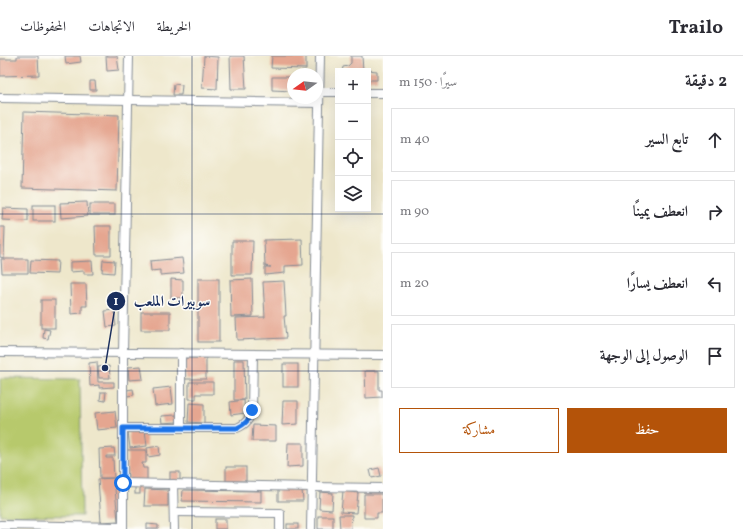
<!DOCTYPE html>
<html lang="ar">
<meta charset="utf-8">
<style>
body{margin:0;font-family:Vollkorn,Amiri,serif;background:#f7f7f7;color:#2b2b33;direction:rtl}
.controls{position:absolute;right:12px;top:12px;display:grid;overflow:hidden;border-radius:0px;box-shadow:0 4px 16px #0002}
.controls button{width:36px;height:36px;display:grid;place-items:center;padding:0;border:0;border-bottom:1px solid #e1e1e2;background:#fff;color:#2b2b33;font:20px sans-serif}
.compass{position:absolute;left:287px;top:12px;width:36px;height:36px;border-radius:50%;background:#fff;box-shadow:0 4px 16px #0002;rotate:255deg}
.stop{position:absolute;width:12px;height:12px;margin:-9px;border:3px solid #1a73e8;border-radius:50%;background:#fff}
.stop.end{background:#1a73e8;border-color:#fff;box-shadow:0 1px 4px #0008}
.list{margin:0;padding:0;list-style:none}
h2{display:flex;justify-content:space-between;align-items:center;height:52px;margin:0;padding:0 16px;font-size:17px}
h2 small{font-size:13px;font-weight:400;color:#7c7c81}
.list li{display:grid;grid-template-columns:26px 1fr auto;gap:12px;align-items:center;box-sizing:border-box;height:64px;margin:0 8px 8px;padding:0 8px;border:1px solid #e1e1e2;border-radius:0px}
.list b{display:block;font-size:15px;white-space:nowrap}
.list em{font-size:13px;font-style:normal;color:#7c7c81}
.actions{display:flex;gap:8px;padding:12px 16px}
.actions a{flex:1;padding:9px 0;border:1px solid #b45309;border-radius:0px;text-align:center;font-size:14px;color:#b45309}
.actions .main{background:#b45309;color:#fff}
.icon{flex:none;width:22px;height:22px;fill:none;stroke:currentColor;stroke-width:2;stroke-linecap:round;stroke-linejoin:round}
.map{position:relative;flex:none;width:383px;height:473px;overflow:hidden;direction:ltr}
header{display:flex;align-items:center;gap:24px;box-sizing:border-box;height:56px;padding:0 20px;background:#fff;border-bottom:1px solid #e1e1e2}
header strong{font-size:19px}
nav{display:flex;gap:22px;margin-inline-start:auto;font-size:14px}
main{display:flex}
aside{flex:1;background:#fff}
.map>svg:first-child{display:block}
.green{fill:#b7c96c;stroke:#697c65}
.building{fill:#e5a690}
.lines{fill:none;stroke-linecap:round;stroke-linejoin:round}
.minor-casing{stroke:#848b94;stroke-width:10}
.minor{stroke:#fff;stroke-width:8}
.route{stroke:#1a73e8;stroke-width:5}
.grid{fill:none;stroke:#1b2f5e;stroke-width:1;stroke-opacity:0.55}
.leader{fill:none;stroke:#1b2f5e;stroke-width:1.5}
.callout-dot{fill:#1b2f5e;stroke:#fdfcf7;stroke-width:1.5}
.mark-label{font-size:12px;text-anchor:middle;font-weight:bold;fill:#fff}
.callout-label{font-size:15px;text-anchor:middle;font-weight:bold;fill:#1b2f5e;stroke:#fdfcf7;stroke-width:3;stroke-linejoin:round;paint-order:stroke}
</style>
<header>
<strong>Trailo</strong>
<nav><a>الخريطة</a><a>الاتجاهات</a><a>المحفوظات</a></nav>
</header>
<main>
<aside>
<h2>2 دقيقة<small>سيرًا · 150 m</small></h2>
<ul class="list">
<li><svg class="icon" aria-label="ahead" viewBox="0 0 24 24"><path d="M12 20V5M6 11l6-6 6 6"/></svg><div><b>تابع السير</b></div><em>40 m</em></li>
<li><svg class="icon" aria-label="right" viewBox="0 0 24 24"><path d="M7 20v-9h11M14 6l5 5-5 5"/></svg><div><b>انعطف يمينًا</b></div><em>90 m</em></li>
<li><svg class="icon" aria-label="left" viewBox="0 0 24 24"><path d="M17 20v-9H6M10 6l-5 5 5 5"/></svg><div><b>انعطف يسارًا</b></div><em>20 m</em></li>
<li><svg class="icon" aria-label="arrive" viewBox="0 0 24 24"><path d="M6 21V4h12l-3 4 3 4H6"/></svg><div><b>الوصول إلى الوجهة</b></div></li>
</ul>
<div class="actions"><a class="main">حفظ</a><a>مشاركة</a></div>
</aside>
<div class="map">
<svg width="383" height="473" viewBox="0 0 383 473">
<rect width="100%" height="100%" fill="#fdfcf7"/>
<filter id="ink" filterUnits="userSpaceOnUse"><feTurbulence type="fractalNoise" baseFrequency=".025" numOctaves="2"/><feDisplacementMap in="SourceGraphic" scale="8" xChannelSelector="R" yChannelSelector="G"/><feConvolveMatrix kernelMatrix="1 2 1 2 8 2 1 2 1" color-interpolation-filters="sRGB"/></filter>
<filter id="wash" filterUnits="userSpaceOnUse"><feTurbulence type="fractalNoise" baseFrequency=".012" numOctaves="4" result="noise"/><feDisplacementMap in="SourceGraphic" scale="16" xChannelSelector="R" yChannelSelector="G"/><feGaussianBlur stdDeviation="0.9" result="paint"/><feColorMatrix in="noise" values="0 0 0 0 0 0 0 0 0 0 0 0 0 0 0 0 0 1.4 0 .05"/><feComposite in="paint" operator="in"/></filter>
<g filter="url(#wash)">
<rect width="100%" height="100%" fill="#eee7cb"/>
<path class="green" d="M0 322 80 323 82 460 0 459Z"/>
<g id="blocks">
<g class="building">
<path d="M17 0H38L39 19 0 20V3H17Z"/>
<path d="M65 0H80L81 6 66 8Z"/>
<path d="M106 0H117L119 14 107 15Z"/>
<path d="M204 0 218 1 217 33 202 32Z"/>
<path d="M230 0H244L246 33H231Z"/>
<path d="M272 0H306V13L271 12Z"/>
<path d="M351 0H362L363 15H342L343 11 348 10 351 7Z"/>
<path d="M368 14 377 15V24H368Z"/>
<path d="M272 21H293V35L272 34Z"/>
<path d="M90 25H95L96 34H90Z"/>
<path d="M174 28 182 29 181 39H173Z"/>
<path d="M24 56 119 59 117 135 22 132Z"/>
<path d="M87 146 88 160 61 162 60 147Z"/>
<rect x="90" y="148" width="25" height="11"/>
<rect x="33" y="149" width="22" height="16"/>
<path d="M3 152 28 153V165L2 164Z"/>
<path d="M95 170H111V199H96Z"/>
<path d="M0 171H5L4 202 0 201Z"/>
<path d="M302 183 303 209 285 210V217L265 219V211H271L265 210 264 184Z"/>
<path d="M232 185H253L252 219H232Z"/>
<path d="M182 202 184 217 160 219V214L151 215 150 205Z"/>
<path d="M1 203H28V217H2Z"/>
<path d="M31 204 58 205 57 218 30 217Z"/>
<path d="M103 204 115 205 114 217 102 216Z"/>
<path d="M92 205 93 218H84V215L70 216V206Z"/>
<path d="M171 223 183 224V242H171Z"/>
<rect x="198" y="223" width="21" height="63"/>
<path d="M252 223 253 260 231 261 230 224Z"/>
<path d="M284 225 286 260H284L286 282 237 284 236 262 265 261 263 226Z"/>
<path d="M70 228H86L87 250H82V257L71 258Z"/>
<rect x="41" y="244" width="14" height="28"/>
<path d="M114 254 116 270 107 271 105 255Z"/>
<rect x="141" y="256" width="29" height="18"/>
<path d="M44 273 50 274 48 283 43 282Z"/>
<rect x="185" y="302" width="21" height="21"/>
<path d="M234 304H244L245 344H234Z"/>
<path d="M97 306 98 326H114V331L99 332V329L90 330 89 307Z"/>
<rect x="283" y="308" width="15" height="23"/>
<path d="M109 310 110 322H99L98 311Z"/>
<path d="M141 310 143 323 129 324 128 311Z"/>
<path d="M365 315H379V334H382V341L366 342Z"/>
<path d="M189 326H213V338H196V343H189Z"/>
<path d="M171 331 173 348 155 350 153 333Z"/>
<path d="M133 333 134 339 127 340V334Z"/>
<path d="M101 336H106L105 345 100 344Z"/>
<path d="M244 344 245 357 231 359 230 346Z"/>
<path d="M283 345H298V368L282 369Z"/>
<path d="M189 347 204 348V367L188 366Z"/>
<path d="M115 355 117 372 97 374 95 357Z"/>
<path d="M176 359 177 366 162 367 161 360Z"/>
<path d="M253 369 276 370V385H252Z"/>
<path d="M145 374 147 390 130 392 128 376Z"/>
<path d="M288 387H303V410L287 411Z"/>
<path d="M159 390 160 399 148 401 147 392Z"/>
<path d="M114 392 115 400H106V402H113L114 422H100L99 393Z"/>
<path d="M127 394H146V407H142L143 412H147V427H128Z"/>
<rect x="226" y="411" width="20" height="14"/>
<path d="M379 412 381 420 372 422 370 414Z"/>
<rect x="170" y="416" width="10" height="11"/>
<path d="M114 422 118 465 101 466 98 423Z"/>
<rect x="135" y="430" width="5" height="8"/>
<path d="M145 433 168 434V450H144Z"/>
<path d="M183 434 261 435V446L182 445Z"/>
<path d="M278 434H302L303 445H278Z"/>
<path d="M343 435 358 437 356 457 341 456Z"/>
<path d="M320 436 333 437 332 454 319 453Z"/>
<path d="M364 438H382V457H377V462H364Z"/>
<path d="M339 459H352L351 473H340Z"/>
<rect x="318" y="460" width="15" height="13"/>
<rect x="215" y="463" width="11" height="10"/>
<path d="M147 468 158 469V473H147Z"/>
<rect x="287" y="468" width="11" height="5"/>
</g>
</g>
</g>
<g filter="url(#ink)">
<use href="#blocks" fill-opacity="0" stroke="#848b94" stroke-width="1"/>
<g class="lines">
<defs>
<g id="minor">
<path d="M319 36H338"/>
<path d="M368 37H383"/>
<path d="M0 42 319 47"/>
<path d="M0 296 383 299"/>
<path d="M123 372H237C246 368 249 364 252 354L253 298"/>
<path d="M181 372V297"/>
<path d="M123 427 312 431 383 432"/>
<path d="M173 428 174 473"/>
<path d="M174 456 280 457V473"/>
<path d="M0 469 123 471"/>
<path d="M123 473V297L129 0"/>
<path d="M311 473 320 0"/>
</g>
</defs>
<use href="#minor" class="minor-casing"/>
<use href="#minor" class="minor"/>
</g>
</g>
<g class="lines" filter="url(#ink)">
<path class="route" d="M123 427V372H237C246 368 249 364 252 354"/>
</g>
<path class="grid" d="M192 0V473M0 158H383M0 315H383"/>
<path class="leader" d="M105 312L116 245"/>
<g class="callout-dot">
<circle cx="105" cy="312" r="4"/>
<circle cx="116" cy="245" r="10"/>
</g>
<g class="mark-label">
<text x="116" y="249">1</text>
</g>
<g class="callout-label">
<text x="172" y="250">سوبيرات الملعب</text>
</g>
</svg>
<div class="controls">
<button>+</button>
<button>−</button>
<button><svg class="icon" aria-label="locate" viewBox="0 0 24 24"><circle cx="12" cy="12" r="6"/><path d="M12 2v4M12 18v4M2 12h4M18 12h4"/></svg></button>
<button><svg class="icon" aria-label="layers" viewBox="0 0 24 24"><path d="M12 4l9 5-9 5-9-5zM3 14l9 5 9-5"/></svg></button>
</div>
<svg class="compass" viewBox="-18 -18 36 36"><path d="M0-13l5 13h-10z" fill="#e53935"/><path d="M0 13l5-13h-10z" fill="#7c7c81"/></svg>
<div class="stop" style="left:123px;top:427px"></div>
<div class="stop end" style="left:252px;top:354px"></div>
</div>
</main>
